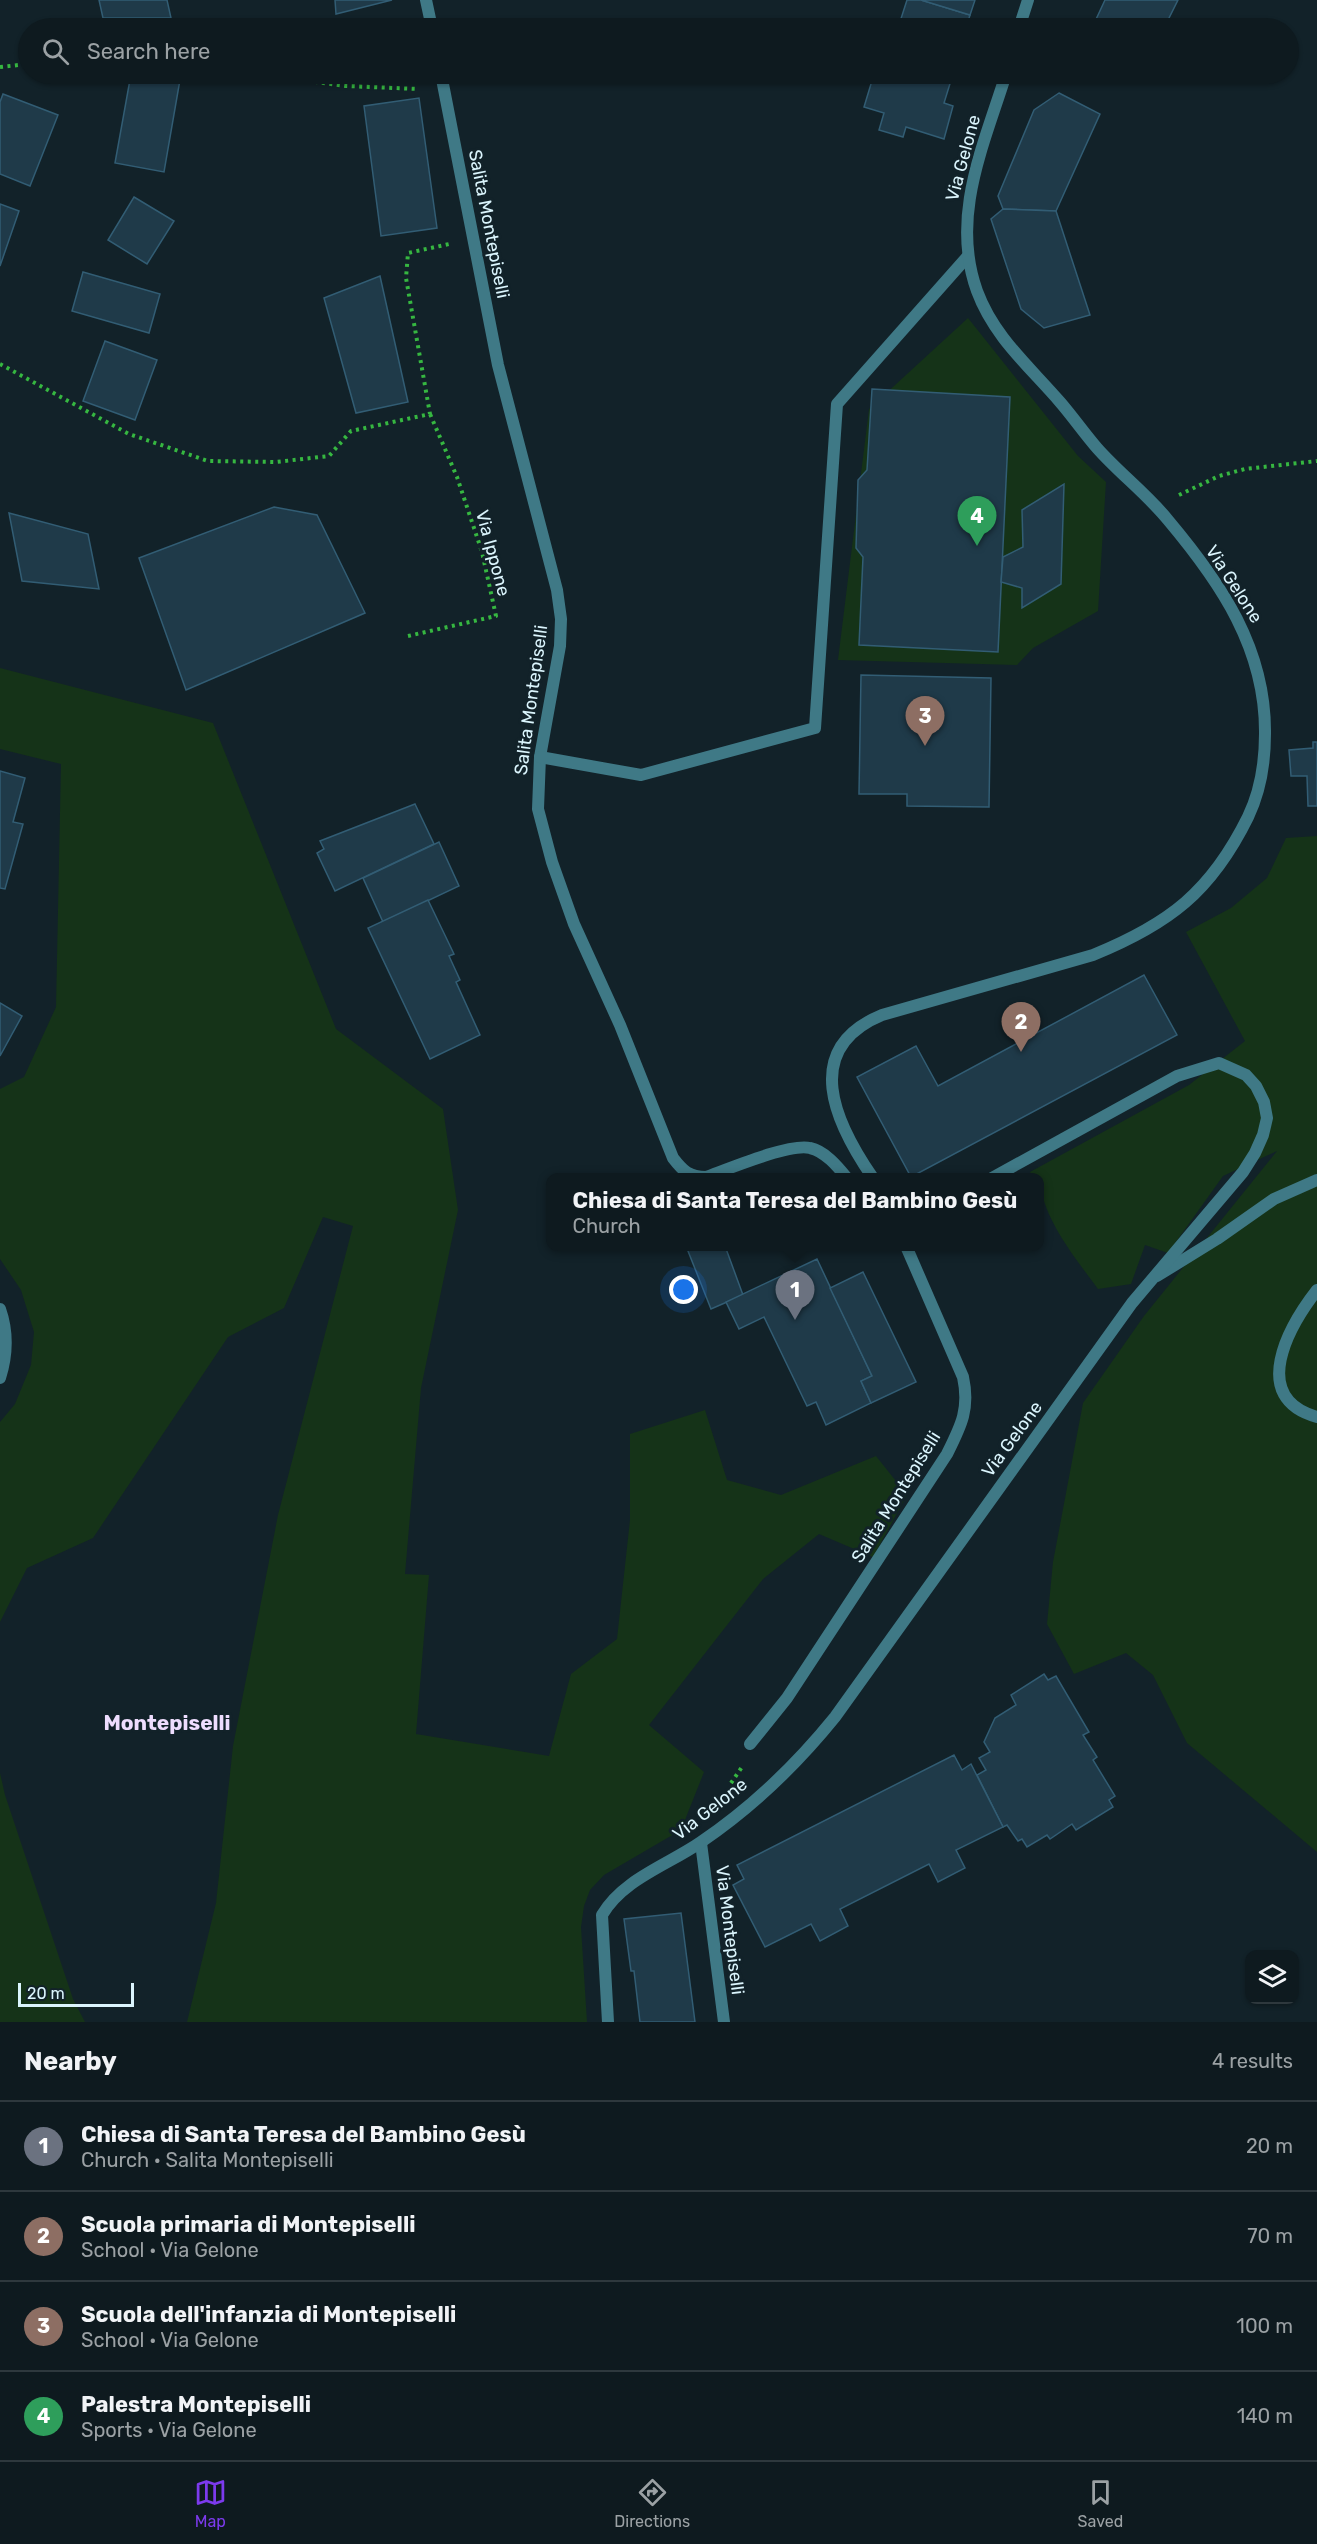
<!DOCTYPE html>
<meta charset="utf-8">
<style>
body{margin:0;font-family:Rubik,sans-serif;background:#1c272c;color:#f1f3f6}
.controls{position:absolute;right:18px;bottom:18px;display:grid;overflow:hidden;border-radius:12px;box-shadow:0 2px 4px #0004}
.controls button{width:54px;height:54px;display:grid;place-items:center;padding:0;border:0;border-bottom:2px solid #2e383d;background:#0e1a1f;color:#f1f3f6;font:30px sans-serif}
.scale{position:absolute;left:18px;bottom:15px;width:116px;box-sizing:border-box;padding-left:6px;border:3px solid #dbf5fd;border-top:0;font-size:16px;line-height:21px;white-space:nowrap;color:#dbf5fd;-webkit-text-stroke:4px #122229;paint-order:stroke}
.you{position:absolute;left:684px;top:1290px;width:21px;height:21px;margin:-15px;border:4px solid #fff;border-radius:50%;background:#1a73e8;box-shadow:0 0 0 9px #1a73e833}
.badge{display:grid;place-items:center;width:39px;height:39px;border-radius:50%;background:#7c3aed;color:#fff;font-size:20px;font-weight:700}
.pin{position:absolute;translate:-50% -50px;filter:drop-shadow(0 2px 3px #0008)}
.pin::after{content:'';position:absolute;top:32px;width:21px;height:18px;background:inherit;clip-path:polygon(0 0,100% 0,50% 100%)}
.popup{position:absolute;left:546px;top:1173px;width:498px;height:78px;box-sizing:border-box;display:grid;place-content:center;border-radius:12px;background:#0e1a1f;filter:drop-shadow(0 2px 4px #0005);font-size:20px;white-space:nowrap;color:#9ba1a4}
.popup b{font-size:22px;color:#f1f3f6}
.popup::after{content:'';position:absolute;left:50%;top:100%;margin-left:-12px;border:12px solid transparent;border-top-color:#0e1a1f}
.list{margin:0;padding:0;list-style:none}
h2{display:flex;justify-content:space-between;align-items:center;height:78px;margin:0;padding:0 24px;font-size:26px}
h2 small{font-size:20px;font-weight:400;color:#9ba1a4}
.list li{display:grid;grid-template-columns:39px 1fr auto;gap:18px;align-items:center;box-sizing:border-box;height:90px;padding:0 24px;border-top:2px solid #2e383d}
.list b{display:block;font-size:22px;white-space:nowrap}
.list p{margin:0;font-size:20px;white-space:nowrap;color:#9ba1a4}
.list em{font-size:20px;font-style:normal;color:#9ba1a4}
.icon{flex:none;width:33px;height:33px;fill:none;stroke:currentColor;stroke-width:2;stroke-linecap:round;stroke-linejoin:round}
.map{position:relative;flex:none;width:1317px;height:2022px;overflow:hidden}
.search{position:absolute;background:#0e1a1f;box-shadow:0 2px 4px #0004;left:18px;right:18px;top:18px;height:66px;display:flex;align-items:center;gap:15px;box-sizing:border-box;padding:0 21px;border-radius:33px;color:#9ba1a4;font-size:22px}
.sheet{height:438px;background:#0e1a1f}
nav{display:flex;justify-content:space-around;align-items:center;box-sizing:border-box;height:84px;border-top:2px solid #2e383d;background:#0e1a1f;font-size:16px;color:#9ba1a4}
nav a{display:grid;justify-items:center;gap:3px}
nav .on{color:#7c3aed}
.map>svg:first-child{display:block}
.green{fill:#153318}
.building{fill:#1f3a49;stroke:#325d74;stroke-width:1.5}
.lines{fill:none;stroke-linecap:round;stroke-linejoin:round}
.path{stroke:#36b741;stroke-width:4;stroke-dasharray:3 4.5;stroke-linecap:butt}
.lane{stroke:#3f7986;stroke-width:12}
.street{stroke:#3f7986;stroke-width:12}
.labels{text-anchor:middle;dominant-baseline:central;stroke-width:6;stroke-linejoin:round;paint-order:stroke}
.street-label{font-size:18px;fill:#dbf5fd;stroke:#122229}
.quarter-label{font-size:21px;font-weight:bold;fill:#eeddfe;stroke:#122229}
</style>
<div class="map">
<svg width="1317" height="2022" viewBox="0 0 1317 2022">
<rect width="100%" height="100%" fill="#122229"/>
<g class="green">
<path d="M968 318 1078 456 1106 482 1098 611 1033 648 1017 665 838 660 869 409Z"/>
<path d="M0 668 213 723 336 1029 443 1109 458 1210 421 1388 405 1574 429 1575 416 1734 549 1756 571 1674 617 1639 630 1520V1434L705 1410 727 1480 781 1495 876 1456 907 1495 873 1557 819 1534 763 1579 649 1725 704 1772 681 1830 604 1875 590 1890 584 1906 581 1927 587 2022H187L216 1903 233 1746 278 1515 353 1226 323 1217 284 1308 228 1337 93 1538 27 1568 0 1622V1422L15 1404 31 1365 34 1332 21 1290 0 1259V1089L24 1077 56 1007 61 764 0 749Z"/>
<path d="M1317 836V1852L1187 1743 1153 1675 1126 1653 1074 1674 1047 1624 1053 1562 1083 1403 1144 1316 1277 1151 1223 1176 1168 1253 1145 1245 1131 1284 1098 1289C1076 1259 1040 1215 1040 1178L1033 1177 1030 1172 1189 1085 1245 1041 1186 932 1231 908 1267 878 1286 838Z"/>
<path d="M0 1773 5 1795 73 1999 85 2022H0Z"/>
</g>
<g class="building">
<path d="M99 0H167L171 18H103Z"/>
<path d="M335 0H392L336 14Z"/>
<path d="M907 0H921L970 15 966 28H898Z"/>
<path d="M921 0H975L970 15Z"/>
<path d="M1105 0H1178L1164 28H1092Z"/>
<path d="M131 74H181L164 172 115 163Z"/>
<path d="M874 74H953L944 103 953 106 944 139 906 127 903 137 879 130 884 113 864 107Z"/>
<path d="M1059 93 1100 114 1056 211 1003 209 998 196 1034 110Z"/>
<path d="M3 94 58 115 30 186 0 174V102Z"/>
<path d="M419 98 437 228 381 236 364 106Z"/>
<path d="M134 197 174 221 147 264 108 240Z"/>
<path d="M0 204 19 211 0 266Z"/>
<path d="M1003 209 1056 211 1090 315 1044 328 1021 309 991 219Z"/>
<path d="M83 272 160 294 149 333 72 311Z"/>
<path d="M380 276 408 402 356 413 324 298Z"/>
<path d="M105 341 157 360 135 420 83 401Z"/>
<path d="M872 389 1010 397 998 652 859 645 863 557 856 548 858 480 867 470Z"/>
<path d="M1064 484 1061 584 1022 608V588L1001 582 1003 557 1023 547 1022 510Z"/>
<path d="M274 507 317 515 365 613 186 690 139 558Z"/>
<path d="M9 513 88 534 99 589 22 581Z"/>
<path d="M861 675 991 678 989 807 907 806V794H859Z"/>
<path d="M1313 742H1317V806H1308L1307 776H1291L1289 750 1313 748Z"/>
<path d="M0 771 25 778 13 822 23 824 5 889 0 888Z"/>
<path d="M415 804 434 844 335 891 317 853 324 849 320 841Z"/>
<path d="M439 842 459 886 383 922 363 878Z"/>
<path d="M428 900 454 954 449 956 460 980 456 982 480 1035 430 1059 368 928Z"/>
<path d="M1144 975 1177 1035 911 1177 857 1077 916 1046 938 1086Z"/>
<path d="M0 1003 22 1016 0 1056Z"/>
<path d="M686 1246H725L743 1295 711 1309Z"/>
<path d="M817 1259 872 1376 861 1381 871 1403 826 1425 816 1402 807 1406 764 1317 739 1329 726 1302Z"/>
<path d="M863 1272 916 1382 871 1403 861 1381 872 1376 830 1288Z"/>
<path d="M1044 1674 1048 1680 1056 1676 1089 1732 1083 1735 1097 1757 1093 1760 1115 1796 1109 1800 1113 1807 1076 1830 1072 1824 1050 1839 1047 1835 1027 1847 1022 1839 1018 1841 1007 1825 1003 1827 977 1775 986 1770 979 1758 990 1752 984 1742 995 1718 1016 1705 1011 1695Z"/>
<path d="M954 1755 962 1770 971 1764 1003 1827 956 1850 965 1868 938 1882 929 1864 840 1909 848 1926 820 1941 811 1924 765 1947 733 1885 744 1879 737 1865Z"/>
<path d="M681 1913 695 2022H640L634 1971H631L624 1919Z"/>
</g>
<g class="lines">
<g class="path">
<path d="M0 67 28 64"/>
<path d="M255 74 346 86 418 89"/>
<path d="M0 364 129 434 208 461 276 462 329 456 351 431 430 414 406 278 408 253 449 244"/>
<path d="M1179 495 1219 476 1245 469 1317 461"/>
<path d="M408 636 496 616 482 552 457 477 430 414"/>
<path d="M731 1783 742 1767"/>
</g>
<g class="lane">
<path d="M1157 1276 1217 1239 1274 1199 1317 1180"/>
<path d="M1317 1290C1289 1326 1248 1398 1317 1417"/>
</g>
<g class="street">
<path d="M426 0 432 28"/>
<path d="M1019 28 1028 0"/>
<path d="M441 74 498 365 557 590 561 619 560 646 540 757 538 809 552 862 574 924 620 1025 673 1158C683 1171 689 1177 706 1177 728 1169 790 1143 810 1148 825 1151 838 1167 847 1178"/>
<path d="M540 757 641 775 815 728 837 404 968 256"/>
<path d="M873 1178C835 1123 800 1049 882 1015L1093 955C1169 924 1211 892 1248 817 1261 790 1265 764 1265 734 1266 649 1221 583 1168 520 1147 494 1119 473 1097 448 1084 433 1073 417 1060 402 1029 366 994 337 977 291 950 216 984 145 1006 74"/>
<path d="M0 1309C8 1332 7 1356 0 1378"/>
<path d="M750 1744 787 1698 947 1454C961 1426 970 1409 963 1377L906 1246"/>
<path d="M701 1843 724 2022"/>
<path d="M608 2022 602 1915C623 1879 668 1865 701 1842 751 1808 797 1764 835 1717L1132 1303 1243 1172 1255 1153 1263 1135 1267 1118 1264 1102 1256 1086 1246 1075 1219 1063 1177 1076 992 1178"/>
</g>
</g>
<g class="labels">
<g class="street-label">
<text transform="translate(963 158) rotate(-75)">Via Gelone</text>
<text transform="translate(489 224) rotate(79)">Salita Montepiselli</text>
<text transform="translate(493 553) rotate(75)">Via Ippone</text>
<text transform="translate(1234 584) rotate(57)">Via Gelone</text>
<text transform="translate(531 700) rotate(-82)">Salita Montepiselli</text>
<text transform="translate(1012 1439) rotate(-54)">Via Gelone</text>
<text transform="translate(896 1497) rotate(-58)">Salita Montepiselli</text>
<text transform="translate(710 1809) rotate(-38)">Via Gelone</text>
<text transform="translate(730 1930) rotate(83)">Via Montepiselli</text>
</g>
<g class="quarter-label">
<text x="167" y="1722">Montepiselli</text>
</g>
</g>
</svg>
<div class="controls">
<button><svg class="icon" aria-label="layers" viewBox="0 0 24 24"><path d="M12 4l9 5-9 5-9-5zM3 14l9 5 9-5"/></svg></button>
</div>
<div class="scale">20 m</div>
<div class="you"></div>
<div class="pin badge" style="left:795px;top:1320px;background:#6b7280">1</div>
<div class="popup"><b>Chiesa di Santa Teresa del Bambino Gesù</b>Church</div>
<div class="pin badge" style="left:1021px;top:1052px;background:#8d6e63">2</div>
<div class="pin badge" style="left:925px;top:746px;background:#8d6e63">3</div>
<div class="pin badge" style="left:977px;top:546px;background:#2e9e5b">4</div>
<div class="search"><svg class="icon" aria-label="search" viewBox="0 0 24 24"><circle cx="10" cy="10" r="6"/><path d="M15 15l6 6"/></svg>Search here</div>
</div>
<section class="sheet">
<h2>Nearby<small>4 results</small></h2>
<ul class="list">
<li><span class="badge" style="background:#6b7280">1</span><div><b>Chiesa di Santa Teresa del Bambino Gesù</b><p>Church · Salita Montepiselli</p></div><em>20 m</em></li>
<li><span class="badge" style="background:#8d6e63">2</span><div><b>Scuola primaria di Montepiselli</b><p>School · Via Gelone</p></div><em>70 m</em></li>
<li><span class="badge" style="background:#8d6e63">3</span><div><b>Scuola dell'infanzia di Montepiselli</b><p>School · Via Gelone</p></div><em>100 m</em></li>
<li><span class="badge" style="background:#2e9e5b">4</span><div><b>Palestra Montepiselli</b><p>Sports · Via Gelone</p></div><em>140 m</em></li>
</ul>
</section>
<nav>
<a class="on"><svg class="icon" aria-label="map" viewBox="0 0 24 24"><path d="M3 6l6-2 6 2 6-2v14l-6 2-6-2-6 2zM9 4v14M15 6v14"/></svg>Map</a>
<a><svg class="icon" aria-label="directions" viewBox="0 0 24 24"><path d="M12 3l9 9-9 9-9-9zM9 14v-3h6M13 9l2 2-2 2"/></svg>Directions</a>
<a><svg class="icon" aria-label="saved" viewBox="0 0 24 24"><path d="M7 4h10v16l-5-4-5 4z"/></svg>Saved</a>
</nav>
